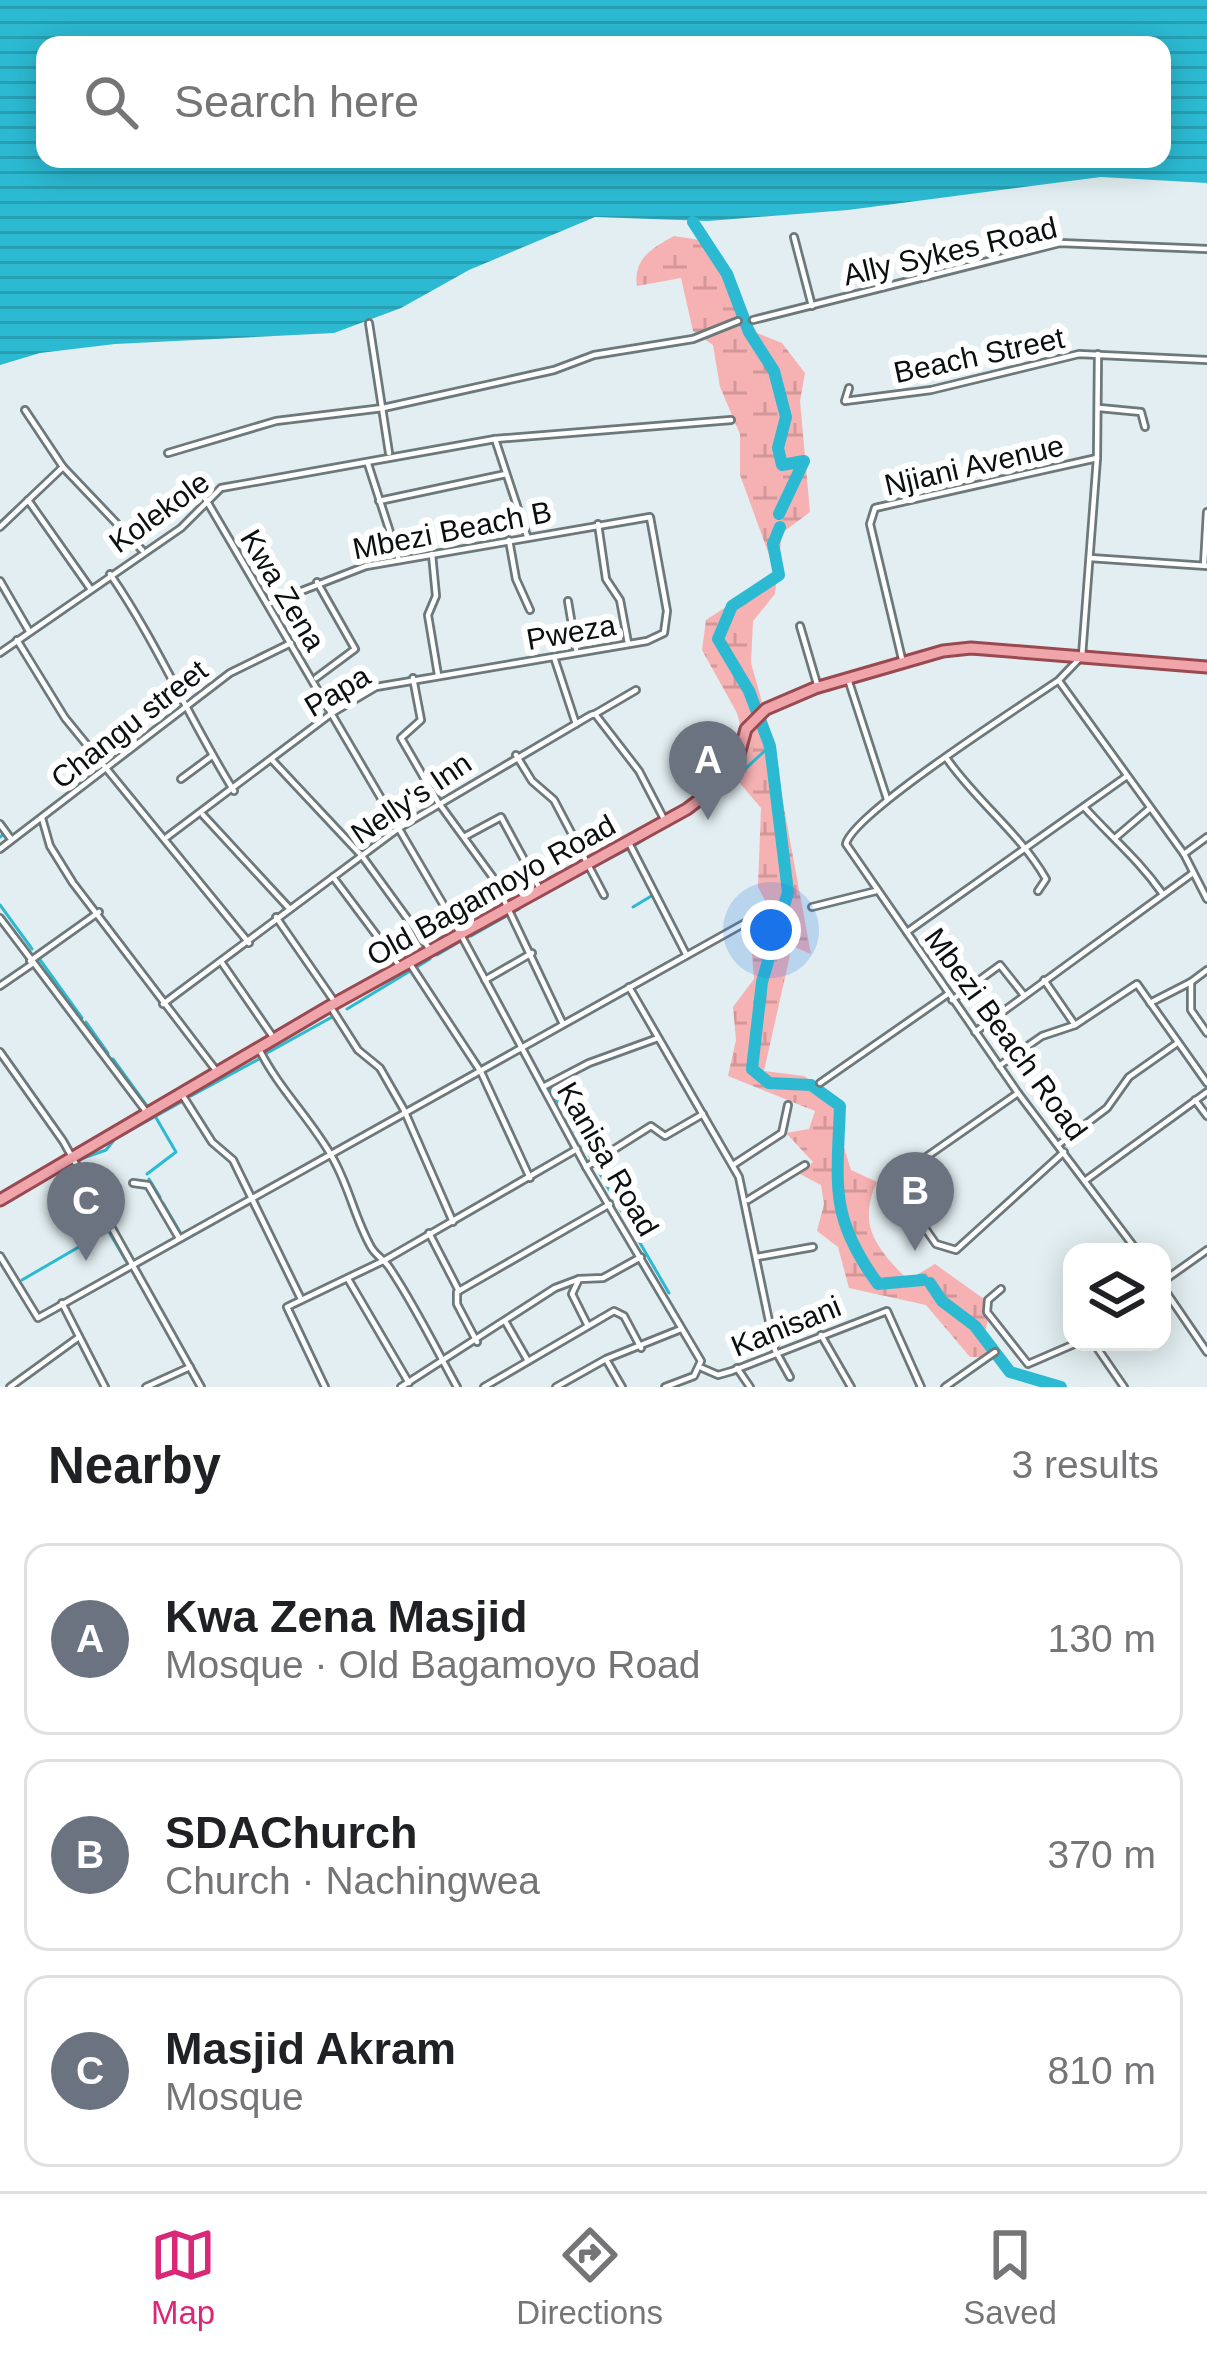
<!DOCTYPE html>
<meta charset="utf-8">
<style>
body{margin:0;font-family:Helvetica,sans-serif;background:#f6f6f6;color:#202124}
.controls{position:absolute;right:36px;bottom:36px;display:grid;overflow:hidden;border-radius:24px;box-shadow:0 6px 30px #0003}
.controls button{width:108px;height:108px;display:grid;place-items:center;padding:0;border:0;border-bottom:3px solid #e0e0e0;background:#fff;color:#202124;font:60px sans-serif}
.you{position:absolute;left:771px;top:930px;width:42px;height:42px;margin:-30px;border:9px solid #fff;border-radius:50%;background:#1a73e8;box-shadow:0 0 0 18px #1a73e833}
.badge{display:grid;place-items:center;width:78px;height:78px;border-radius:50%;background:#db2777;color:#fff;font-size:39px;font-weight:700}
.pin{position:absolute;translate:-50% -99px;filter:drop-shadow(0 3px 6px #0008)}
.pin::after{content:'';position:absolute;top:63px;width:42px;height:36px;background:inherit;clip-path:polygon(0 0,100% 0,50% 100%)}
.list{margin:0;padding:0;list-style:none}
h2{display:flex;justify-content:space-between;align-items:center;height:156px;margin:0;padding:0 48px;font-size:51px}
h2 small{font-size:39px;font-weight:400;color:#757577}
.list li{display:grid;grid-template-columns:78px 1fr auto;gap:36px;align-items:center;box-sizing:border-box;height:192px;margin:0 24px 24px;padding:0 24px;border:3px solid #e0e0e0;border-radius:24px}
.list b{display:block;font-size:45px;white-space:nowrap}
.list p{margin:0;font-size:39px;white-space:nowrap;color:#757577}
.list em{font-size:39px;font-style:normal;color:#757577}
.icon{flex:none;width:66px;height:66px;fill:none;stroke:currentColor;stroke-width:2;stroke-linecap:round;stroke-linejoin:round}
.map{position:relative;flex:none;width:1207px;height:1387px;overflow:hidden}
.search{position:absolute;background:#fff;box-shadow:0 6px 30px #0003;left:36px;right:36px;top:36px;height:132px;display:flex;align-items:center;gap:30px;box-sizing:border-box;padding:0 42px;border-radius:24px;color:#757577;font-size:45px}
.sheet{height:804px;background:#fff}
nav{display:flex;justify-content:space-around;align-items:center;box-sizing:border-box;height:168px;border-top:3px solid #e0e0e0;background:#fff;font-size:33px;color:#757577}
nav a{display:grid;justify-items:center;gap:6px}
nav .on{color:#db2777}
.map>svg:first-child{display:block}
.wetland{fill:url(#wetland-marsh)}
.water{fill:url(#water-rules);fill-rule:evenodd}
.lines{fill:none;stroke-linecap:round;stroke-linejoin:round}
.stream{stroke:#2cbad2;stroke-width:3}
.river{stroke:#2cbad2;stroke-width:12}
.street-casing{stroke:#6d787a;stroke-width:10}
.primary-casing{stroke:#994a50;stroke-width:15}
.street{stroke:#fff;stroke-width:4.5}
.primary{stroke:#f0a5ab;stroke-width:9}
.labels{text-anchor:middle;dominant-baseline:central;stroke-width:12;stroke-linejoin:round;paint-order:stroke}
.street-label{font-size:30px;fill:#0a0f0f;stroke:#fff}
</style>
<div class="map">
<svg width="1207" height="1387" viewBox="0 0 1207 1387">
<defs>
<pattern id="wetland-marsh" width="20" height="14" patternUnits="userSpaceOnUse" patternTransform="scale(3)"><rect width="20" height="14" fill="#f6b1b2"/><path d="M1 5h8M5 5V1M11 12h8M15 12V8" fill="none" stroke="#d29798"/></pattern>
<pattern id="water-rules" width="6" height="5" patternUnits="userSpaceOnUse" patternTransform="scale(3)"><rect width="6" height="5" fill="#2cbad2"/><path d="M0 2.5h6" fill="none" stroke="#269fb3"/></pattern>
</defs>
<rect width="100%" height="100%" fill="#e2eef1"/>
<path class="wetland" d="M674 236 706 241 757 333 782 343 805 373 800 401 810 512 782 533 775 594 753 621 751 663 769 727 811 954 792 946 764 1071 804 1076 841 1103 840 1135 851 1170 877 1182C857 1225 876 1248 908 1280L935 1264 991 1304 985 1333 1004 1357H970L926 1305 849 1288 838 1247 817 1231 824 1204 821 1185 800 1174 813 1162 786 1133 809 1129 815 1111 728 1076 736 1040 733 1007 754 979 751 942 774 918 758 887 761 808 733 775 744 739 737 713 702 650 706 620 776 574 740 475V434L720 387 713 345 693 331 681 278 637 286C633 259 652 248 674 236Z"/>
<path class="water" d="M0 0H1207V183L1101 177 848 210 708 221 595 217 469 270 401 308 334 333 115 344 40 353 0 365ZM45 45H1162V159H45Z"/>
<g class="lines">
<g class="stream">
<path d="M967 653 993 654"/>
<path d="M1150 667 1182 670"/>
<path d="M718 794 770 746"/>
<path d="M695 808 708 802"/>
<path d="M0 828 4 834 0 837"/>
<path d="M637 844 652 834"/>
<path d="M634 846 654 885"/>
<path d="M593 867 628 849 653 895 633 907"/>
<path d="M573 878 586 871"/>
<path d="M525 904 565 883"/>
<path d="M0 905 32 949"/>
<path d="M471 936 519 909"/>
<path d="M437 955 459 942"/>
<path d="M38 957 82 1018"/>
<path d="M347 1009 430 959"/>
<path d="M86 1022 108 1053"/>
<path d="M267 1053 334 1016"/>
<path d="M113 1059 147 1106"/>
<path d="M548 1084 669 1293"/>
<path d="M191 1096 259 1059"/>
<path d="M122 1135 183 1101"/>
<path d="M78 1160 106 1150 114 1140"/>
<path d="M147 1174 176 1152 155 1116"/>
<path d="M149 1179 160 1197"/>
<path d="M163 1203 180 1232"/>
<path d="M0 1205 70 1165 126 1261"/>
<path d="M22 1280 108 1230"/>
</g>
<g class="river">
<path d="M693 222 727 274 749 332 774 371 786 417 778 448 782 465 804 461 779 514"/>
<path d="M780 527 773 544 779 575 732 606 718 639 749 691 770 746 788 892 762 982 752 1069 769 1083 811 1085 840 1106C837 1186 829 1217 878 1284L923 1280"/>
<path d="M930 1283 942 1301 975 1326 1010 1372 1061 1387"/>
</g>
<defs>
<g id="street">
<path d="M794 237 812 306"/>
<path d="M753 320 1060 243 1207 249"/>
<path d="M369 323 389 453"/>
<path d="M1098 354 1097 458 1082 656 1059 680C1023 705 853 813 846 844L1018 1093 1138 1252"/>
<path d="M849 388 845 401 931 390 1079 354 1207 360"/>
<path d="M1099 408 1141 412 1145 427"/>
<path d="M25 410 63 467 142 550"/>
<path d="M495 439 527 536"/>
<path d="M168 453 276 421 383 408 554 370 594 355 693 339 738 321"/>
<path d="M368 464 399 560"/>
<path d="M205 498 460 933 586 1167 701 1361 694 1376 665 1387"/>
<path d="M28 500 90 588"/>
<path d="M379 501 506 474"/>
<path d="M598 524 606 579 620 600 628 643"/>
<path d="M0 527 63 467"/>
<path d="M509 540 516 579 530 610"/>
<path d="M432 554 436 596 428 615 438 675"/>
<path d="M1090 558 1207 566"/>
<path d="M1204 565 1207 512"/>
<path d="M110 574C158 644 189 719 234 791"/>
<path d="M0 581 29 631"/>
<path d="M568 601 576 649"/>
<path d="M800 626 817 684"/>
<path d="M17 640 65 718 249 943"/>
<path d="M0 653 181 528 221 488 495 439 731 420"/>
<path d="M554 657 576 724"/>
<path d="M902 659 870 524 875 508 1097 458"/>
<path d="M316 678 355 649 317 582"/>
<path d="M413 678 421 720 401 738 438 802 494 879 563 1024"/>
<path d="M848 679 887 799"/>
<path d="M1059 681 1184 854 1207 899"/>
<path d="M595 714 636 690"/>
<path d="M516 755 532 781 554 800 604 895"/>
<path d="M947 759C978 803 1019 832 1046 879L1038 891"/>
<path d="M272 760 362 856 431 951"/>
<path d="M181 779 212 756"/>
<path d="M1084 807C1111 837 1138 859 1162 893"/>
<path d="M203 815 288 907"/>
<path d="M42 818 50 846 73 883 218 1073"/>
<path d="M0 824 11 839"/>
<path d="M167 837 332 713 376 687 647 641 664 633 667 611 650 517 366 566 268 604"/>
<path d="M464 837 501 817 540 889"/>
<path d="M1115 838 1149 809"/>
<path d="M628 841 686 954"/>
<path d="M0 849 230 673 291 643"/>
<path d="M1184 854 1207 837"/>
<path d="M333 877 398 964"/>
<path d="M812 907 876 891"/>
<path d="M276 917 334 1001"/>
<path d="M0 918 148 1114"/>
<path d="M907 932 1127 776"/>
<path d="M30 961 99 912"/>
<path d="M222 963 273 1037"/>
<path d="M410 964 481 1072 530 1178"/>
<path d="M485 980 532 953"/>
<path d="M1044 980 1075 1025"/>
<path d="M1191 982 1207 970"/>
<path d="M0 986 32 964"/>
<path d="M629 987 739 1177 775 1350 790 1377"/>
<path d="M952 1000 1000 965 1023 994"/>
<path d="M1150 1003 1191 982V1010L1207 1033"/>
<path d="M163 1004 399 828 591 715 595 714 639 771 664 819"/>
<path d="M330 1006 358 1050 380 1068 404 1110 453 1222"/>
<path d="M975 1032 1193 873"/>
<path d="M259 1049C279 1089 309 1117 331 1155 349 1185 354 1217 371 1247 376 1256 383 1258 389 1267 414 1304 435 1347 457 1387"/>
<path d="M0 1052 63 1141 201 1387"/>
<path d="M999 1066 1042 1036 1075 1025 1137 984 1207 1083"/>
<path d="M820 1083 948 994"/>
<path d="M543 1087 589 1063 658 1038"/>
<path d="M181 1093 212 1142 233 1160 301 1299"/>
<path d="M1018 1093 896 1178 897 1188 936 1244 956 1250 1064 1152"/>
<path d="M1195 1100 1207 1116"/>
<path d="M1058 1145 1107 1108 1129 1077 1176 1044"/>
<path d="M733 1165 782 1133 788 1105"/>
<path d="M586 1167 651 1126 665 1136 703 1114"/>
<path d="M1086 1180 1207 1092"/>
<path d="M133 1183 148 1185 179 1238"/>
<path d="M748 1200 805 1165"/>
<path d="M429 1233 459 1291"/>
<path d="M0 1256 38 1318 761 914"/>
<path d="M757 1257 813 1247"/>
<path d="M348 1279 409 1383"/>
<path d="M1162 1282 1207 1250"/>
<path d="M1162 1286 1207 1352"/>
<path d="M1001 1289 988 1300 987 1312 1028 1364 1079 1342"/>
<path d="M62 1303 105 1387"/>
<path d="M505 1321 528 1361"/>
<path d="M588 1326 572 1294 579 1279 603 1278 641 1257"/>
<path d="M821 1335 851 1387"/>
<path d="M477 1342 457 1304V1292L610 1204"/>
<path d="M1093 1342 1124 1387"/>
<path d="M774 1344 803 1318"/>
<path d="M607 1361 622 1387"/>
<path d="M702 1368 718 1375 732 1371 887 1311 921 1387"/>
<path d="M737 1368 750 1387"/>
<path d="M10 1387 79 1337"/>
<path d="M146 1387 190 1367"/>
<path d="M325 1387 287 1307 385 1260 577 1149"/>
<path d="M401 1387 555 1288 579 1279"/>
<path d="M484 1387 614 1311 624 1316 641 1348"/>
<path d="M556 1387 606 1359 681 1329"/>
<path d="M945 1387 995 1352"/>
</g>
<path id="primary" d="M0 1200 330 1006 687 809 734 773 746 729 766 709 815 688 943 651 971 648 1207 667"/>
</defs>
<use href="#street" class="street-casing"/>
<use href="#primary" class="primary-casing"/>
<use href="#street" class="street"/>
<use href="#primary" class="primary"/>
</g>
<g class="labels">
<g class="street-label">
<text transform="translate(950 251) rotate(-13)">Ally Sykes Road</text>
<text transform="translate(979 355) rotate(-12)">Beach Street</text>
<text transform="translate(974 465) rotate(-13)">Njiani Avenue</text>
<text transform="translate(159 512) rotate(-36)">Kolekole</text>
<text transform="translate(452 530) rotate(-11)">Mbezi Beach B</text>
<text transform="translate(283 590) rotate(59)">Kwa Zena</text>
<text transform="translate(571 632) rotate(-10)">Pweza</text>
<text transform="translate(337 691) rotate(-31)">Papa</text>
<text transform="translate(129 724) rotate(-38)">Changu street</text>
<text transform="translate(411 798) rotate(-34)">Nelly's Inn</text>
<text transform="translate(491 890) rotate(-29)">Old Bagamoyo Road</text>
<text transform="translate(1006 1034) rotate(54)">Mbezi Beach Road</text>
<text transform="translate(608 1159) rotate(60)">Kanisa Road</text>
<text transform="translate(786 1326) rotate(-22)">Kanisani</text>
</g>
</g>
</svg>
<div class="controls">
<button><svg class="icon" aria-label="layers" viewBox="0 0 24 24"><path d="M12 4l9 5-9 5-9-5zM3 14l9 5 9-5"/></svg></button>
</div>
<div class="you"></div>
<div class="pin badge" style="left:708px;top:820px;background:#6b7280">A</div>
<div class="pin badge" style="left:915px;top:1251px;background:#6b7280">B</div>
<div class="pin badge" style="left:86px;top:1261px;background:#6b7280">C</div>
<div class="search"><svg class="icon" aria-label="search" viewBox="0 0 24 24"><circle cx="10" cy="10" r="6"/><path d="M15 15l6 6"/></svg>Search here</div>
</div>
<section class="sheet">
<h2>Nearby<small>3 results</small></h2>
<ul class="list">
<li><span class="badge" style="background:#6b7280">A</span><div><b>Kwa Zena Masjid</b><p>Mosque · Old Bagamoyo Road</p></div><em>130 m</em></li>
<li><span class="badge" style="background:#6b7280">B</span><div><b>SDAChurch</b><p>Church · Nachingwea</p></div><em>370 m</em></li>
<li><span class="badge" style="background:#6b7280">C</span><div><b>Masjid Akram</b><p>Mosque</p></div><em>810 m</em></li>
</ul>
</section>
<nav>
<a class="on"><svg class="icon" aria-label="map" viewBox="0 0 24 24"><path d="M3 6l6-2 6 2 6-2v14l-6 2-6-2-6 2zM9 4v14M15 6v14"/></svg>Map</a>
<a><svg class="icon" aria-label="directions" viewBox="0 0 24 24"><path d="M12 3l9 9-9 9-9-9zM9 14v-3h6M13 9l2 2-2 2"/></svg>Directions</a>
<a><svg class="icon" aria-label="saved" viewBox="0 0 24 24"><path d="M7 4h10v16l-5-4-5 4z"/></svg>Saved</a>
</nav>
